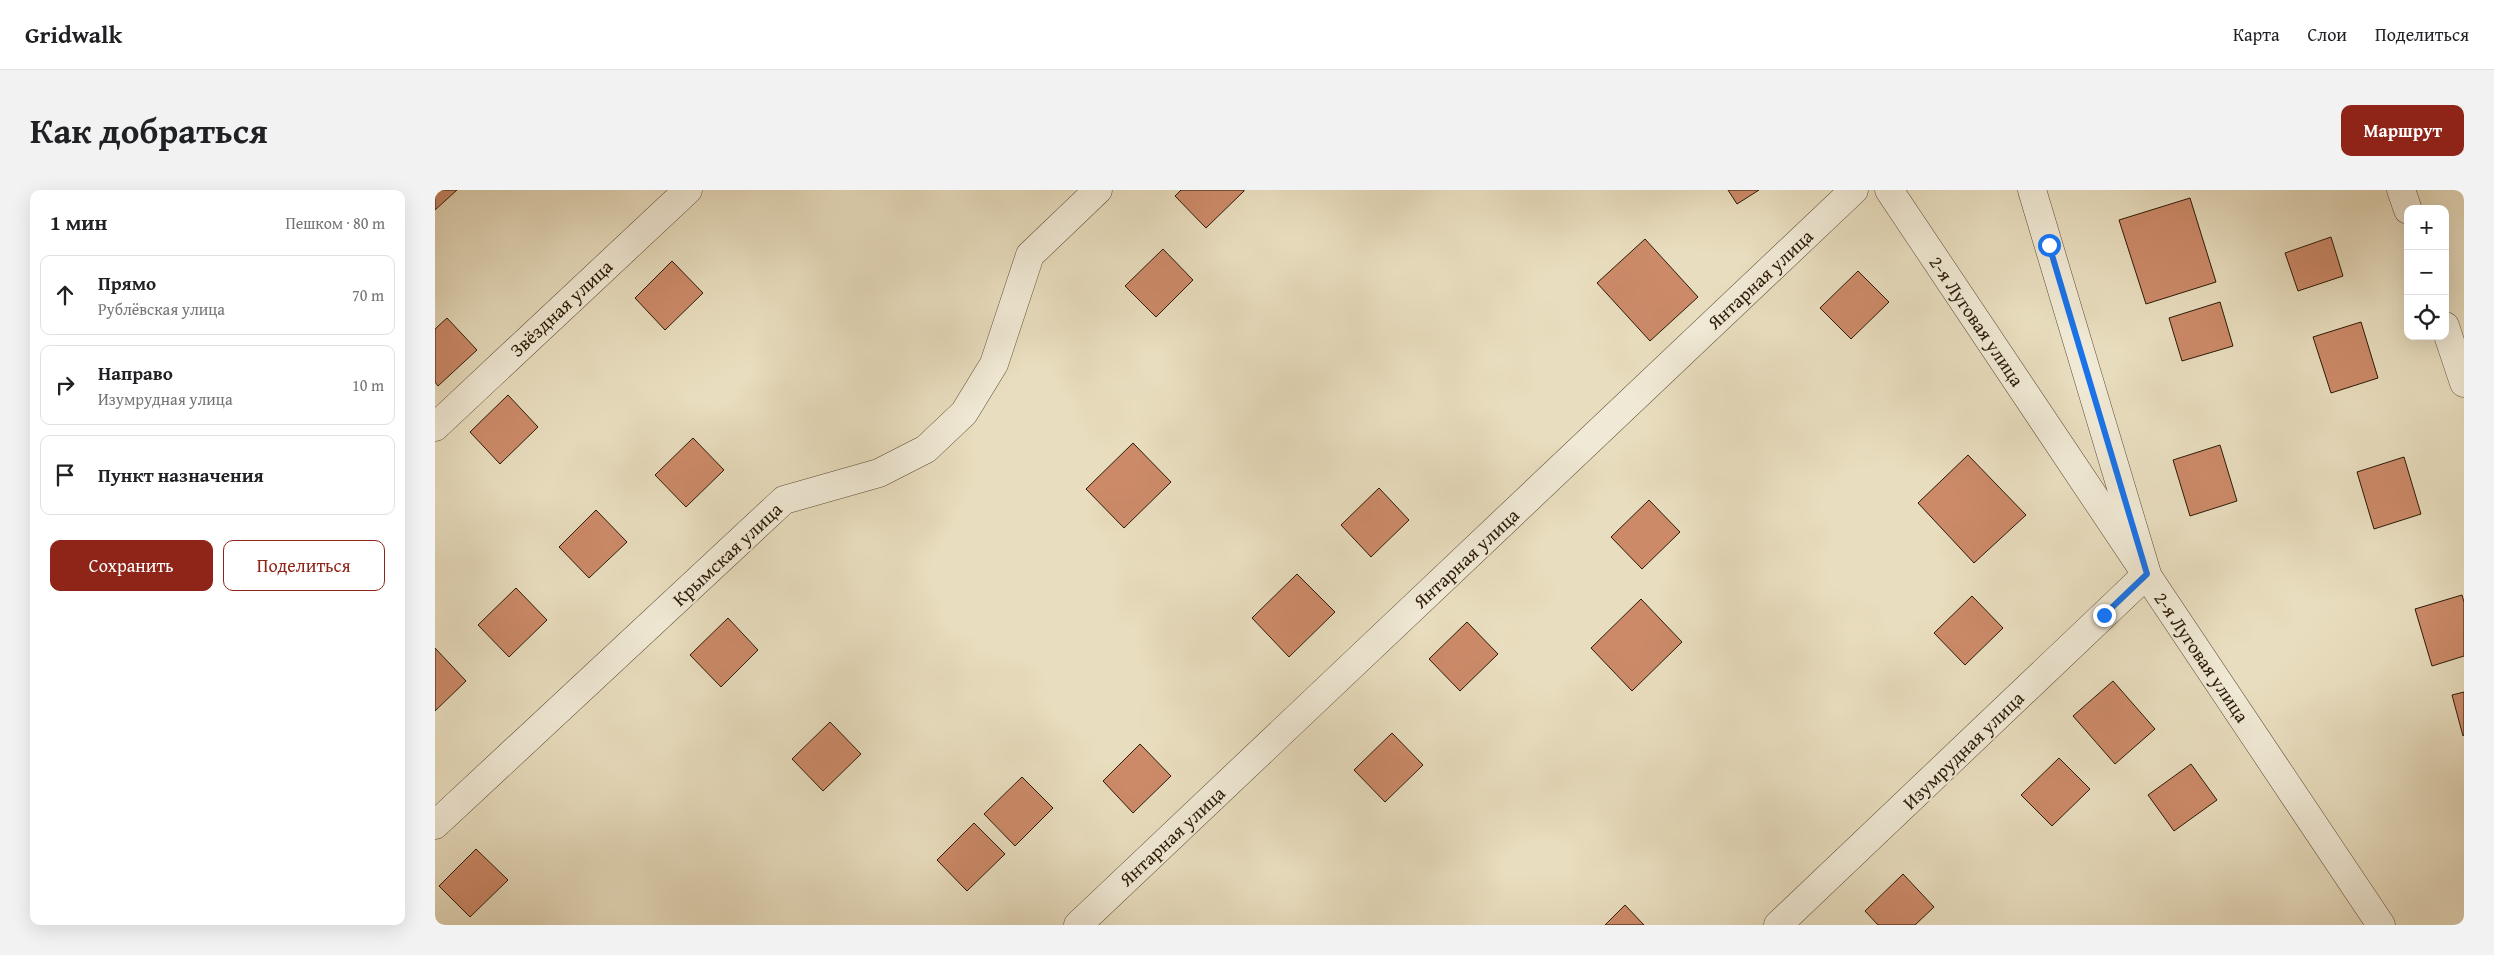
<!DOCTYPE html>
<html lang="ru">
<meta charset="utf-8">
<style>
body{margin:0;font-family:"Gentium Book Plus",serif;background:#f2f2f2;color:#202124}
.controls{position:absolute;right:15px;top:15px;display:grid;overflow:hidden;border-radius:10px;box-shadow:0 5px 20px #0002}
.controls button{width:45px;height:45px;display:grid;place-items:center;padding:0;border:0;border-bottom:1px solid #e0e0e0;background:#fff;color:#202124;font:25px sans-serif}
.stop{position:absolute;width:15px;height:15px;margin:-11px;border:4px solid #1a73e8;border-radius:50%;background:#fff}
.stop.end{background:#1a73e8;border-color:#fff;box-shadow:0 1px 5px #0008}
.list{margin:0;padding:0;list-style:none}
h2{display:flex;justify-content:space-between;align-items:center;height:65px;margin:0;padding:0 20px;font-size:21px}
h2 small{font-size:16px;font-weight:400;color:#757577}
.list li{display:grid;grid-template-columns:32px 1fr auto;gap:15px;align-items:center;box-sizing:border-box;height:80px;margin:0 10px 10px;padding:0 10px;border:1px solid #e0e0e0;border-radius:10px}
.list b{display:block;font-size:19px;white-space:nowrap}
.list p{margin:0;font-size:16px;white-space:nowrap;color:#757577}
.list em{font-size:16px;font-style:normal;color:#757577}
.actions{display:flex;gap:10px;padding:15px 20px}
.actions a{flex:1;padding:11px 0;border:1px solid #8f2418;border-radius:10px;text-align:center;font-size:18px;color:#8f2418}
.actions .main{background:#8f2418;color:#fff}
.icon{flex:none;width:28px;height:28px;fill:none;stroke:currentColor;stroke-width:2;stroke-linecap:round;stroke-linejoin:round}
.map{position:relative;flex:none;width:2029px;height:735px;overflow:hidden;border-radius:10px}
header{display:flex;align-items:center;gap:30px;box-sizing:border-box;height:70px;padding:0 25px;background:#fff;border-bottom:1px solid #e0e0e0}
header strong{font-size:24px}
nav{display:flex;gap:28px;margin-inline-start:auto;font-size:18px}
.intro{display:flex;align-items:center;justify-content:space-between;box-sizing:border-box;height:120px;padding:0 30px}
h1{margin:0;font-size:35px}
.button{padding:12px 22px;border-radius:10px;background:#8f2418;color:#fff;font-size:18px;font-weight:700}
main{display:flex;gap:30px;padding:0 30px}
aside{flex:1;background:#fff;border-radius:10px;box-shadow:0 5px 20px #0002}
.map>svg:first-child{display:block}
.building{fill:#cc8a69;stroke:#2b1a05}
.lines{fill:none;stroke-linecap:round;stroke-linejoin:round}
.minor-casing{stroke:#5a4b33;stroke-width:29}
.minor{stroke:#f0e9d5;stroke-width:28}
.route{stroke:#1a73e8;stroke-width:6}
.labels{text-anchor:middle;dominant-baseline:central;stroke-width:4;stroke-linejoin:round;paint-order:stroke}
.street-label{font-size:19px;fill:#2b1a05;stroke:#f0e9d5}
</style>
<header>
<strong>Gridwalk</strong>
<nav><a>Карта</a><a>Слои</a><a>Поделиться</a></nav>
</header>
<div class="intro"><h1>Как добраться</h1><a class="button">Маршрут</a></div>
<main>
<aside>
<h2>1 мин<small>Пешком · 80 m</small></h2>
<ul class="list">
<li><svg class="icon" aria-label="ahead" viewBox="0 0 24 24"><path d="M12 20V5M6 11l6-6 6 6"/></svg><div><b>Прямо</b><p>Рублёвская улица</p></div><em>70 m</em></li>
<li><svg class="icon" aria-label="right" viewBox="0 0 24 24"><path d="M7 20v-9h11M14 6l5 5-5 5"/></svg><div><b>Направо</b><p>Изумрудная улица</p></div><em>10 m</em></li>
<li><svg class="icon" aria-label="arrive" viewBox="0 0 24 24"><path d="M6 21V4h12l-3 4 3 4H6"/></svg><div><b>Пункт назначения</b></div></li>
</ul>
<div class="actions"><a class="main">Сохранить</a><a>Поделиться</a></div>
</aside>
<div class="map">
<svg width="2029" height="735" viewBox="0 0 2029 735">
<rect width="100%" height="100%" fill="#e8ddbe"/>
<filter id="stains"><feTurbulence type="fractalNoise" baseFrequency=".004" numOctaves="4"/><feColorMatrix values="0 0 0 0 .2 0 0 0 0 .09 0 0 0 0 .02 0 0 0 .5 -.17"/></filter>
<radialGradient id="worn" r=".72"><stop offset=".6" stop-color="#630" stop-opacity="0"/><stop offset="1" stop-color="#630" stop-opacity=".3"/></radialGradient>
<g class="building">
<path d="M0 0H22L0 20Z"/>
<path d="M746 0H809V1L771 38 740 6Z"/>
<path d="M1293 0H1324L1302 14Z"/>
<path d="M1755 8 1781 92 1711 114 1684 30Z"/>
<path d="M1896 47 1908 86 1863 101 1850 63Z"/>
<path d="M1210 49 1263 107 1215 151 1162 93Z"/>
<path d="M728 59 758 90 721 127 690 96Z"/>
<path d="M237 71 268 103 230 140 200 108Z"/>
<path d="M1423 81 1454 112 1416 149 1385 118Z"/>
<path d="M1785 112 1798 156 1747 171 1734 128Z"/>
<path d="M12 128 42 160 3 196 0 192V139Z"/>
<path d="M1926 132 1943 188 1896 203 1878 147Z"/>
<path d="M73 205 103 237 65 274 35 242Z"/>
<path d="M258 248 289 280 251 317 220 285Z"/>
<path d="M698 253 736 292 689 338 651 299Z"/>
<path d="M1785 255 1802 311 1755 326 1738 270Z"/>
<path d="M1533 265 1591 325 1539 373 1483 313Z"/>
<path d="M1969 267 1986 324 1939 339 1922 282Z"/>
<path d="M944 298 974 330 936 367 906 335Z"/>
<path d="M1214 310 1245 342 1207 379 1176 347Z"/>
<path d="M161 320 192 352 154 388 124 357Z"/>
<path d="M862 384 900 422 854 467 817 428Z"/>
<path d="M81 398 112 430 74 467 43 435Z"/>
<path d="M2027 405 2029 412V466L1997 476 1980 419Z"/>
<path d="M1537 406 1568 438 1530 475 1499 443Z"/>
<path d="M1206 409 1247 452 1197 501 1156 458Z"/>
<path d="M293 428 323 460 286 497 255 465Z"/>
<path d="M1032 432 1063 464 1025 501 994 469Z"/>
<path d="M0 458 31 491 0 521Z"/>
<path d="M1678 491 1720 539 1680 574 1638 526Z"/>
<path d="M2029 502V545L2028 546 2017 505Z"/>
<path d="M395 532 426 564 388 601 357 569Z"/>
<path d="M957 543 988 575 950 612 919 580Z"/>
<path d="M705 554 736 586 698 623 668 591Z"/>
<path d="M1624 568 1655 599 1617 636 1586 605Z"/>
<path d="M1756 574 1782 610 1739 641 1713 605Z"/>
<path d="M587 587 618 618 580 656 549 624Z"/>
<path d="M539 633 570 664 532 701 502 670Z"/>
<path d="M41 659 73 690 35 727 4 696Z"/>
<path d="M1468 684 1499 717 1480 735H1443L1430 721Z"/>
<path d="M1190 715 1209 735H1170Z"/>
</g>
<g class="lines">
<defs>
<g id="minor">
<path d="M1454 0 1946 735"/>
<path d="M1966 0 1973 20"/>
<path d="M2010 136 2029 193"/>
<path d="M0 237 253 0"/>
<path d="M0 635 349 310 444 283 491 259 529 223 559 174 595 65 663 0"/>
<path d="M643 735 1419 0"/>
<path d="M1343 735 1712 384 1597 0"/>
</g>
</defs>
<use href="#minor" class="minor-casing"/>
<use href="#minor" class="minor"/>
</g>
<g class="lines">
<path class="route" d="M1614 55 1712 384 1669 425"/>
</g>
<g class="labels">
<g class="street-label">
<text transform="translate(1325 89) rotate(-43)">Янтарная улица</text>
<text transform="translate(126 118) rotate(-43)">Звёздная улица</text>
<text transform="translate(1542 131) rotate(56)">2-я Луговая улица</text>
<text transform="translate(292 364) rotate(-43)">Крымская улица</text>
<text transform="translate(1031 368) rotate(-43)">Янтарная улица</text>
<text transform="translate(1767 467) rotate(56)">2-я Луговая улица</text>
<text transform="translate(1528 560) rotate(-44)">Изумрудная улица</text>
<text transform="translate(737 646) rotate(-43)">Янтарная улица</text>
</g>
</g>
<rect width="100%" height="100%" filter="url(#stains)"/>
<rect width="100%" height="100%" fill="url(#worn)"/>
</svg>
<div class="controls">
<button>+</button>
<button>−</button>
<button><svg class="icon" aria-label="locate" viewBox="0 0 24 24"><circle cx="12" cy="12" r="6"/><path d="M12 2v4M12 18v4M2 12h4M18 12h4"/></svg></button>
</div>
<div class="stop" style="left:1614px;top:55px"></div>
<div class="stop end" style="left:1669px;top:425px"></div>
</div>
</main>
